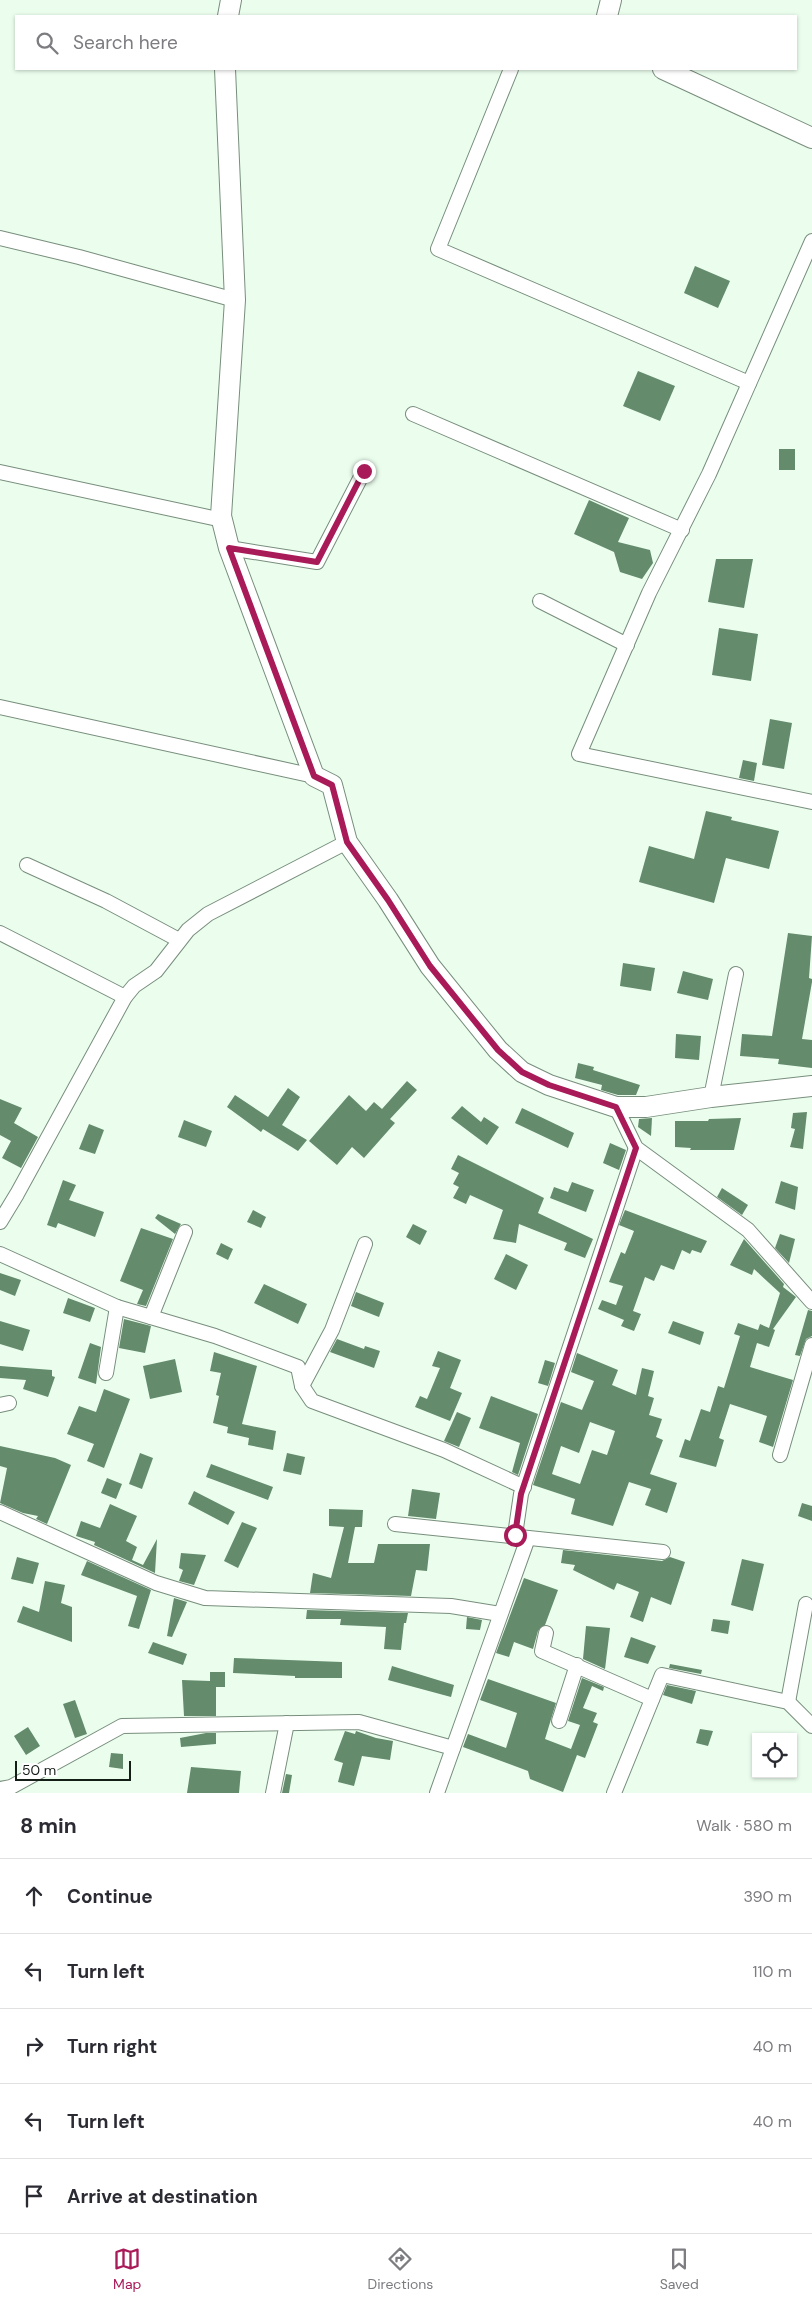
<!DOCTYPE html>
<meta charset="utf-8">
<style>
body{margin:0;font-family:"DM Sans",sans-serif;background:#f2f2f3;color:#2b2b33}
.controls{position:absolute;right:15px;bottom:15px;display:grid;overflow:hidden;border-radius:0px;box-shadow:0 1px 4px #0004}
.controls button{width:45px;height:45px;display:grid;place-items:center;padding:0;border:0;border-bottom:1px solid #e1e1e2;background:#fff;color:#2b2b33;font:25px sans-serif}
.scale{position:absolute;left:15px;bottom:12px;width:116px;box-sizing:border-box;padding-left:5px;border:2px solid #151d17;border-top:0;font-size:14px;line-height:18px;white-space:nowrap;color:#151d17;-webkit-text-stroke:4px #fff;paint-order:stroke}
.stop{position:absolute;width:15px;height:15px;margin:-11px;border:4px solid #a91a59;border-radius:50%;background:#fff}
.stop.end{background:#a91a59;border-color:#fff;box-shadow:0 1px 5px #0008}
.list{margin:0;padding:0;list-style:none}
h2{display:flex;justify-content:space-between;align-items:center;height:65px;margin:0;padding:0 20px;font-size:21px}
h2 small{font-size:16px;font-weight:400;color:#7c7c81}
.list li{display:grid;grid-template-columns:32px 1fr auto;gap:15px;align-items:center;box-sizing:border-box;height:75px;padding:0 20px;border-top:1px solid #e1e1e2}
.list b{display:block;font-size:19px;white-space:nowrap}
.list em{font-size:16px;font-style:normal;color:#7c7c81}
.icon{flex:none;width:28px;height:28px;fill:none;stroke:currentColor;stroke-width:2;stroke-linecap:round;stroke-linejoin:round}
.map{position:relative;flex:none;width:812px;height:1793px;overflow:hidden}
.search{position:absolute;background:#fff;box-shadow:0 1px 4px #0004;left:15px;right:15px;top:15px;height:55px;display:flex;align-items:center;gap:12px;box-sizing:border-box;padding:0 18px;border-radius:0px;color:#7c7c81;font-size:19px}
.sheet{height:440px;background:#fff}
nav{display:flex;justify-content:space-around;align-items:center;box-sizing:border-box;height:70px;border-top:1px solid #e1e1e2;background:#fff;font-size:14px;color:#7c7c81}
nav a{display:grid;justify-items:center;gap:2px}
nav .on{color:#a91a59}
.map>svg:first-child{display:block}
.building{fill:#638b6c;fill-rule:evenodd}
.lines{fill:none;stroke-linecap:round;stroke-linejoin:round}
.street-casing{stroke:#788e7c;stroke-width:16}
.secondary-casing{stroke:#788e7c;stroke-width:22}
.street{stroke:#fff;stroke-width:14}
.secondary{stroke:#fff;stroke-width:20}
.route{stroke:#a91a59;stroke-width:6}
</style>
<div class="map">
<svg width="812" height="1793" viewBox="0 0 812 1793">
<rect width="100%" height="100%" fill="#ebfeee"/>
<g class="building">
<path d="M695 266 730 281 718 308 684 293Z"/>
<path d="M638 371 675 386 660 421 623 406Z"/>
<rect x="779" y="449" width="16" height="21"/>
<path d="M589 500 629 518 618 542 650 550 653 563 642 579 620 572 614 552 574 534Z"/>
<path d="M716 559H753L744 608 708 602Z"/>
<path d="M719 628 758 634 751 681 712 675Z"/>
<path d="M770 719 792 723 784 769 762 765Z"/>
<path d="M743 760 757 763 754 781 739 778Z"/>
<path d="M706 811 732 817 731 820 779 831 769 869 726 858 714 903 639 882 649 846 694 859Z"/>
<path d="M788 933 812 936 809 978 812 979V982L802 1039 812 1040V1068L778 1064 779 1059 740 1056 742 1034 772 1036Z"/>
<path d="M623 963 655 968 651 991 620 986Z"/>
<path d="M683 971 713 979 708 1000 677 993Z"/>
<path d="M676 1034 701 1036 699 1060 675 1058Z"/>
<path d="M578 1063 594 1067 593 1070 640 1085 636 1095H618L601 1090 602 1085 575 1078Z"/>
<path d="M407 1081 417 1090 390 1119 395 1123 364 1158 352 1147 337 1165 309 1141 349 1095 366 1111 374 1102 382 1109Z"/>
<path d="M288 1088 300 1097 282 1125 307 1140 298 1151 263 1129 261 1132 227 1107 235 1095 268 1117Z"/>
<path d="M0 1099 22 1108 14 1123 38 1137 21 1168 2 1158 11 1141 0 1135Z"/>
<path d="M462 1106 481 1122 484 1117 499 1127 487 1145 451 1118Z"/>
<path d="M522 1108 574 1133 568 1148 515 1123Z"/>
<path d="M807 1112 803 1149 790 1147 795 1129 791 1128 793 1113Z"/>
<path d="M652 1118 651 1136 638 1127 639 1119Z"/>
<path d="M741 1118 734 1150H690L691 1148 675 1147V1121H708L709 1119Z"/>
<path d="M184 1120 212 1131 206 1147 178 1137Z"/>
<path d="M89 1124 104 1130 95 1154 79 1149Z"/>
<path d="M610 1143 626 1150 619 1170 603 1163Z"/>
<path d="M458 1155 544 1198 538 1213 593 1239 585 1258 564 1250 567 1243 519 1224 516 1243 493 1239 503 1210 470 1195 466 1204 453 1198 459 1187 453 1184 459 1173 451 1169Z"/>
<path d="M63 1180 76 1185 69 1200 104 1212 95 1237 58 1223 56 1228 47 1225Z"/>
<path d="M781 1181 798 1187 795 1210 775 1203Z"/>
<path d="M572 1182 594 1190 586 1212 550 1198 554 1187 568 1192Z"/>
<path d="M722 1188 748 1205 742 1215 717 1197Z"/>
<path d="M253 1210 266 1217 261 1228 247 1222Z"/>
<path d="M625 1210 707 1241 701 1253 692 1250 690 1254 682 1250 674 1270 661 1265 654 1281 645 1277 633 1311 641 1314 634 1331 621 1326 624 1320 598 1309 602 1300 616 1305 623 1286 609 1282 621 1252 625 1254 634 1231 619 1225Z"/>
<path d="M158 1214 181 1224 175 1234 155 1218Z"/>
<path d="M413 1224 427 1231 420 1245 406 1237Z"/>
<path d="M141 1228 173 1239 146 1306 137 1304 143 1290 120 1281Z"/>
<path d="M780 1234 795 1239 789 1263 775 1248Z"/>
<path d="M744 1239 784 1284 783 1287 796 1297 773 1329 775 1330 769 1347 757 1343 750 1367 793 1380 773 1447 759 1442 767 1416 730 1404 719 1438 724 1440 716 1467 679 1457 685 1439 690 1441 701 1409 710 1412 718 1386 724 1388 740 1336 734 1334 738 1323 758 1330 760 1324 769 1328 780 1293 754 1269 752 1275 730 1265Z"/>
<path d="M221 1243 233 1249 228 1260 216 1254Z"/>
<path d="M506 1254 528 1265 516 1290 494 1279Z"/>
<path d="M0 1273 21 1280 15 1296 0 1290Z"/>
<path d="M264 1284 307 1304 298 1324 254 1303Z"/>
<path d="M356 1292 384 1303 379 1317 351 1306Z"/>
<path d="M68 1298 95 1308 90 1322 63 1313Z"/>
<path d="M808 1310 812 1311V1336L806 1339 800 1356 795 1355Z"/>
<path d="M124 1319 151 1326 145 1353 119 1348Z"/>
<path d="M0 1321 30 1330 23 1351 0 1344Z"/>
<path d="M673 1321 704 1332 700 1345 668 1333Z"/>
<path d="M337 1339 364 1349 365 1346 380 1351 374 1368 330 1352Z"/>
<path d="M90 1343 101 1347 96 1384 78 1378Z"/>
<path d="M438 1351 461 1360 450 1388 462 1393 450 1421 415 1407 420 1396 427 1399 440 1368 432 1366Z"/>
<path d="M214 1352 257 1366 242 1424 276 1431 273 1450 248 1445 249 1438 227 1433 228 1427 213 1423 219 1396 216 1395 221 1373 210 1371Z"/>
<path d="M577 1353 618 1370 612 1385 636 1395 642 1368 654 1371 648 1396 654 1398 649 1415 662 1419 656 1437 663 1440 650 1474 677 1483 667 1513 645 1505 651 1489 629 1482 613 1526 571 1514 575 1499 533 1485 561 1402 582 1410 594 1381 571 1372ZM590 1422 615 1431 607 1455 592 1450 580 1484 552 1474 561 1446 579 1453Z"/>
<path d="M175 1359 182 1392 150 1399 143 1366Z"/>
<path d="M545 1360 555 1363 548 1386 538 1383Z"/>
<path d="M0 1366 52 1370V1376L55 1377 48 1397 23 1389 26 1380 0 1378Z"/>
<path d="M104 1389 130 1399 104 1468 87 1461 94 1444 67 1434 79 1406 96 1412Z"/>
<path d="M491 1396 538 1414 518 1475 512 1472 520 1443 479 1428Z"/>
<path d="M457 1412 471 1418 459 1447 444 1441Z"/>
<path d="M0 1446 55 1458 71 1465 47 1524 36 1519 38 1516 23 1513 0 1503 7 1468 0 1466Z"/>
<path d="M140 1453 153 1458 142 1489 129 1484Z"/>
<path d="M287 1453 305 1457 301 1475 283 1471Z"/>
<path d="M211 1464 273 1487 268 1500 206 1477Z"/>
<path d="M107 1478 122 1484 116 1499 101 1493Z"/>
<path d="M412 1489 440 1493 436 1519 408 1516Z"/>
<path d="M194 1491 235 1512 228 1525 188 1504Z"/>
<path d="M802 1503 812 1506V1521L798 1516Z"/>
<path d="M110 1504 137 1516 126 1541 137 1547 132 1560 143 1565 157 1539 155 1573 94 1545 95 1542 76 1536 81 1521 100 1528Z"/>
<path d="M329 1509 363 1510 362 1527H355L348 1563H374L378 1544H430L427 1571 416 1570 411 1596 310 1593 313 1573 331 1578 344 1527 329 1526Z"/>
<path d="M242 1522 257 1528 238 1568 224 1561Z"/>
<path d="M563 1550 662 1561 670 1557 685 1562 671 1605 651 1597 643 1622 630 1617 639 1592 617 1583 614 1590 573 1570 575 1565 561 1563Z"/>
<path d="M181 1553 206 1555 194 1585 179 1581 183 1570 179 1568Z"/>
<path d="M17 1557 39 1563 33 1584 11 1579Z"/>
<path d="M742 1559 764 1564 753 1611 731 1605Z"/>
<path d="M87 1561 151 1590 139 1629 128 1626 137 1596 81 1575Z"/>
<path d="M524 1578 558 1590 545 1625 538 1631 533 1649 514 1642 509 1657 496 1653Z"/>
<path d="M45 1581 65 1585 61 1603 72 1607V1642L17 1622 23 1606 39 1612Z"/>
<path d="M174 1598 187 1602 172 1637 167 1636Z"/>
<path d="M307 1610 408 1613 406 1623H404L401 1650 384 1649 386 1627 340 1625 341 1619H306Z"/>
<path d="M467 1617 482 1620 480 1630 466 1629Z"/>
<path d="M713 1619 730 1621 728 1634 711 1631Z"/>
<path d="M586 1626 610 1628 605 1669 583 1659Z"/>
<path d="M631 1637 656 1646 648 1664 624 1657Z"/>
<path d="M153 1642 187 1654 183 1665 148 1653Z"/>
<path d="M234 1658 342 1662V1678H295V1676L233 1673Z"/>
<path d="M670 1664 702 1670 701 1674 669 1668Z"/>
<path d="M392 1666 454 1685 451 1697 388 1680Z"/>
<path d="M210 1672H225V1687H216V1716H184L182 1680 210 1681Z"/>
<path d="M582 1678 604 1687 603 1691 592 1686 583 1708 597 1713 593 1722 598 1724 585 1758 577 1755 563 1792 530 1779 528 1771 463 1747 468 1734 506 1748 517 1713 480 1700 488 1679 556 1703 545 1739 571 1749 580 1725 568 1721Z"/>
<path d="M667 1685 696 1691 692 1704 663 1695Z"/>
<path d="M75 1700 87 1734 75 1738 63 1704Z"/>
<path d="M28 1727 40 1746 26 1755 14 1736Z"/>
<path d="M700 1729 713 1731 708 1746 696 1743Z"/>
<path d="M345 1731 355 1734 356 1731 376 1738 393 1741 390 1760 362 1756 354 1786 338 1782 343 1763 334 1760Z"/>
<path d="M206 1733H216V1744L181 1747 180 1738Z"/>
<path d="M111 1753 123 1754V1769L109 1767Z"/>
<path d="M191 1767 241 1771 239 1793H187Z"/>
<path d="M286 1774 292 1775 289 1793H282Z"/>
</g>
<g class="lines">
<defs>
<g id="street">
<path d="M511 69 438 249 749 383"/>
<path d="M0 238 79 257 235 300"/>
<path d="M812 241 709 474 649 593 579 754 812 802"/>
<path d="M413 414 682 530"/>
<path d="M0 472 213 518 221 516"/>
<path d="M229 548 317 562 364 471"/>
<path d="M540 601 627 645"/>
<path d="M0 707 314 776"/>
<path d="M27 865 106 901 179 940"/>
<path d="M0 933 125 997"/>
<path d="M711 1097 736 974"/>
<path d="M616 1107 636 1148 748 1230 812 1302"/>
<path d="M0 1222 17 1194 125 997 134 986 156 971 188 930 208 914 347 842"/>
<path d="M0 1254 117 1307 215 1336 298 1367 302 1386 312 1401 444 1450 524 1487"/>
<path d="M151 1317 185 1232"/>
<path d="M106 1373 117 1307"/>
<path d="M302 1386 332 1330 365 1244"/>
<path d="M0 1405 9 1403"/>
<path d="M780 1455 812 1345"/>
<path d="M0 1512 156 1583 205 1598 451 1606 500 1614"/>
<path d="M395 1524 663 1552"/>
<path d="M515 1535 521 1494 636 1148"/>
<path d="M546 1633 542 1651 652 1699"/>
<path d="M788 1702 806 1604"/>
<path d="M559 1721 577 1665"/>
<path d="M0 1789 11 1787 122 1726 359 1722 453 1748"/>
<path d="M273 1793 287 1723"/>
<path d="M437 1793 528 1538"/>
<path d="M614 1793 662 1675 788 1702 812 1726"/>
</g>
<g id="secondary">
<path d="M228 16 231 0"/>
<path d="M607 16 611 0"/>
<path d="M225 69 235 300 221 516 229 548 314 776 332 785 347 842 388 900 430 966 498 1050 522 1072 549 1085 616 1107H646L711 1097 812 1086"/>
<path d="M663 69 812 138"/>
</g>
</defs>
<use href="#street" class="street-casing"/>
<use href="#secondary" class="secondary-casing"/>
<use href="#street" class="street"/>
<use href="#secondary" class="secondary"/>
</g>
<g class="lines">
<path class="route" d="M364 471 317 562 229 548 314 776 332 785 347 842 388 900 430 966 498 1050 522 1072 549 1085 616 1107 636 1148 521 1494 515 1535"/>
</g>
</svg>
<div class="controls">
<button><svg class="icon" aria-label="locate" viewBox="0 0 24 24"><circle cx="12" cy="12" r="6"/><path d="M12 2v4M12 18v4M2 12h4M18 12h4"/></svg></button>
</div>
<div class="scale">50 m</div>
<div class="stop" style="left:515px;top:1535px"></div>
<div class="stop end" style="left:364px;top:471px"></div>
<div class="search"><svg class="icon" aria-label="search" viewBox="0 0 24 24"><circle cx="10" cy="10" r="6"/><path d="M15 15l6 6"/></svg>Search here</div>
</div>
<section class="sheet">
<h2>8 min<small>Walk · 580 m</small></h2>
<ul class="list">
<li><svg class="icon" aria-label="ahead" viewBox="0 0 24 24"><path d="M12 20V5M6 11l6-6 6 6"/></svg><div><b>Continue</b></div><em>390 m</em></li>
<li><svg class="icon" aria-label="left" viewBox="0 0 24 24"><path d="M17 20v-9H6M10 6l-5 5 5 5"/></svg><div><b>Turn left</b></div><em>110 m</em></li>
<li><svg class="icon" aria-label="right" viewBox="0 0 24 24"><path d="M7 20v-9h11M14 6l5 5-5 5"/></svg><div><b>Turn right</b></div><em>40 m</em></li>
<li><svg class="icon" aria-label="left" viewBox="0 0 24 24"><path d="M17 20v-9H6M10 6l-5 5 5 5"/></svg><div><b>Turn left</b></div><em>40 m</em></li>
<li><svg class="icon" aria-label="arrive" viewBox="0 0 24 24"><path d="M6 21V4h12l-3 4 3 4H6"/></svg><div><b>Arrive at destination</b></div></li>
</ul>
</section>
<nav>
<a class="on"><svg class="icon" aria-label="map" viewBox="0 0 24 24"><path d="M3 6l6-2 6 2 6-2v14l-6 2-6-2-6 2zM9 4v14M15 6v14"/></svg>Map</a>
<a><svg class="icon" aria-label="directions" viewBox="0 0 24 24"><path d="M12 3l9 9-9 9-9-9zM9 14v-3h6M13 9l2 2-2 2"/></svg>Directions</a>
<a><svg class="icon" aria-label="saved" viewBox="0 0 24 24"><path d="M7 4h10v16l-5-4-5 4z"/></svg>Saved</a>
</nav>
